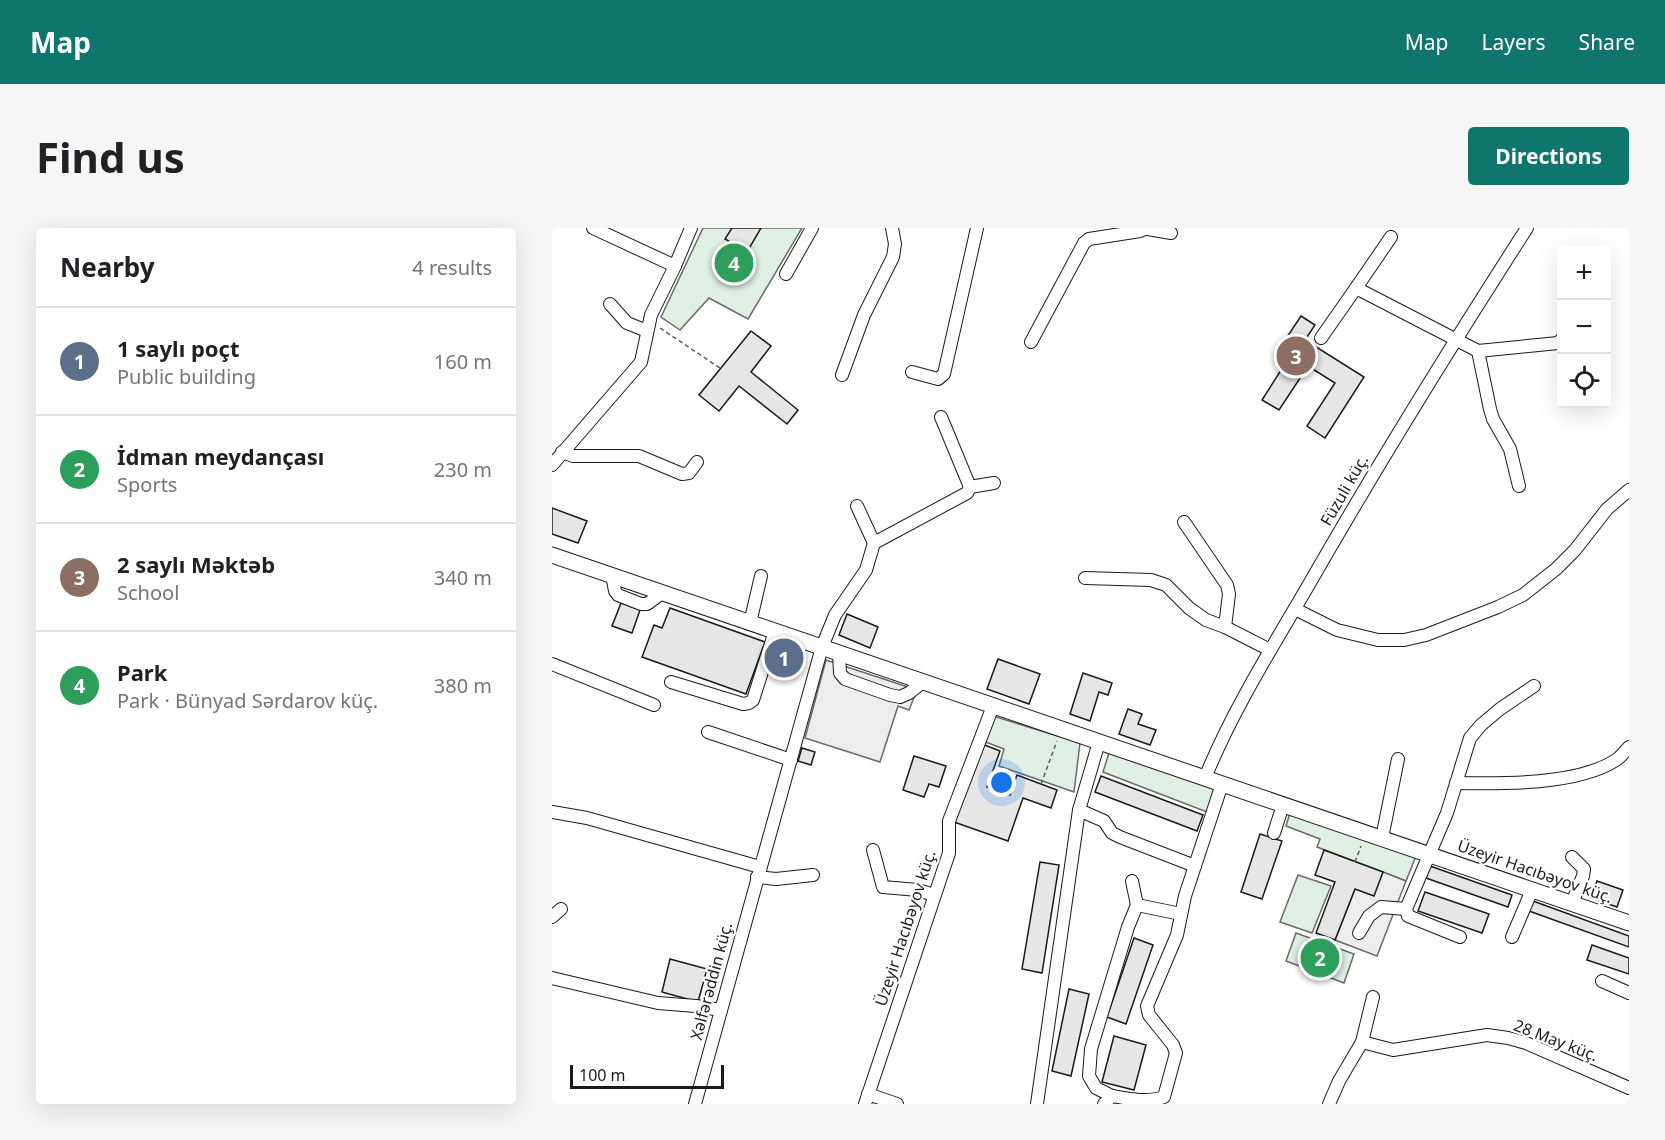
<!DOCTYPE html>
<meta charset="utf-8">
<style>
body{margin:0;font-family:"Noto Sans",sans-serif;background:#f6f6f6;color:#202124}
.controls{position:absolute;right:18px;top:18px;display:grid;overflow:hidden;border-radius:6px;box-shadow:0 6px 24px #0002}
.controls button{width:54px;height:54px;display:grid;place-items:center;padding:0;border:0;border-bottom:2px solid #e0e0e0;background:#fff;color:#202124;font:30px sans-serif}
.scale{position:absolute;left:18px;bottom:15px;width:154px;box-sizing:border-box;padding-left:6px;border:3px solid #1a1a1a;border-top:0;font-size:16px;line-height:21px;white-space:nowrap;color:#1a1a1a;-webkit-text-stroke:4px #fff;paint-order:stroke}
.you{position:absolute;left:450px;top:555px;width:21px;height:21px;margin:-15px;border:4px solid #fff;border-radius:50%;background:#1a73e8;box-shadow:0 0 0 9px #1a73e833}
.badge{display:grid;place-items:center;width:39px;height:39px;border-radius:50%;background:#0f766e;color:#fff;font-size:20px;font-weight:700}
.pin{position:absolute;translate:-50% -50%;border:3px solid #fff;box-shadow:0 2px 6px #0006}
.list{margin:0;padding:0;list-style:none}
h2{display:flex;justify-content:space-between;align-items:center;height:78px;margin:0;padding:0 24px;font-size:26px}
h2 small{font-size:20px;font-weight:400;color:#757577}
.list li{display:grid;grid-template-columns:39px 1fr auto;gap:18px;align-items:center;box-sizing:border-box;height:108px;padding:0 24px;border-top:2px solid #e0e0e0}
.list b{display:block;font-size:22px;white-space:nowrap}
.list p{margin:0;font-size:20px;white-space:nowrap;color:#757577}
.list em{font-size:20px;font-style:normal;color:#757577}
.icon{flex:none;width:33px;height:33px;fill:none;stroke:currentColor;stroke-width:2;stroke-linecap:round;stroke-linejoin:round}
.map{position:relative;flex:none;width:1077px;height:876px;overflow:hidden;border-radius:6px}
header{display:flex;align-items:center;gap:36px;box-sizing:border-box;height:84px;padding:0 30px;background:#0f766e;color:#fff}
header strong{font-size:28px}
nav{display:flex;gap:33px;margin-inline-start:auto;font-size:21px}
.intro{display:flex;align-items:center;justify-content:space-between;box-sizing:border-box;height:144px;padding:0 36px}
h1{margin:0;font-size:42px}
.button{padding:15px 27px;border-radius:6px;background:#0f766e;color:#fff;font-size:21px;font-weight:700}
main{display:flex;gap:36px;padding:0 36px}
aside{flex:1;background:#fff;border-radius:6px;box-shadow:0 6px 24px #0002}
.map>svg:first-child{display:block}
.green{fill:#e0efe3;stroke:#6a6a6a;stroke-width:1.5}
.parking{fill:#ededed;stroke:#6a6a6a;stroke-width:1.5}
.building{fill:#e6e6e6;stroke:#1a1a1a;stroke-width:1.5}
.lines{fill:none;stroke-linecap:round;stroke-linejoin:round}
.minor-casing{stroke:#1a1a1a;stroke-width:14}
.major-casing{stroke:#1a1a1a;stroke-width:17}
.path{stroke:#5f5f5f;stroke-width:1.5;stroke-dasharray:4.5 3;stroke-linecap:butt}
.minor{stroke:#fff;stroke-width:12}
.major{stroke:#fff;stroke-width:15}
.labels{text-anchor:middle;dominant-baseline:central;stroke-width:4.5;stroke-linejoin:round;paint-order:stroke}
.street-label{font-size:16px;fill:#1a1a1a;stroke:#fff}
</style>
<header>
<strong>Map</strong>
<nav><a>Map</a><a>Layers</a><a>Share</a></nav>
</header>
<div class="intro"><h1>Find us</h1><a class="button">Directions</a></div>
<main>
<aside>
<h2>Nearby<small>4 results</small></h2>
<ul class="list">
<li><span class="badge" style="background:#5c6f8a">1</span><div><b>1 saylı poçt</b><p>Public building</p></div><em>160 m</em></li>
<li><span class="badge" style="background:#2e9e5b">2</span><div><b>İdman meydançası</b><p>Sports</p></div><em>230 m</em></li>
<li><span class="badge" style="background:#8d6e63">3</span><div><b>2 saylı Məktəb</b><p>School</p></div><em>340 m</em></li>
<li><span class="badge" style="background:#2e9e5b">4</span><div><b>Park</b><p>Park · Bünyad Sərdarov küç.</p></div><em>380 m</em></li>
</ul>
</aside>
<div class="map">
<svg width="1077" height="876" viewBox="0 0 1077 876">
<rect width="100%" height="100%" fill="#fff"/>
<g class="green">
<path d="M151 0H250L196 91 157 70 128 102 109 89Z"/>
<path d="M441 488 528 515 522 564 447 538 452 521 431 513Z"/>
<path d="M557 525 662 561 655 584 551 544Z"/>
<path d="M738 585 864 628 854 653 765 619 768 611 734 598Z"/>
<path d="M746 647 779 658 760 705 728 694Z"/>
<path d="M744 705 802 726 792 755 734 733Z"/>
</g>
<g class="parking">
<path d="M274 432 365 462 357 482 346 478 328 534 253 510Z"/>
<path d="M831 644 854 653 825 728 783 712 803 661Z"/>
</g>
<g class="building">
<path d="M180 0H209L195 24 173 11Z"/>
<path d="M749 88 763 97 753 112 812 149 773 210 755 198 783 155 756 138 727 182 710 172 738 128 727 121Z"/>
<path d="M199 103 219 118 199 144 246 182 235 196 187 158 167 183 147 167Z"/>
<path d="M0 280 35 293 26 315 0 306Z"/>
<path d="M69 375 88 382 80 405 60 398Z"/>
<path d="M118 380 213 414 194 466 90 429 102 397 110 400Z"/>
<path d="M295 386 326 399 318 420 287 407Z"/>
<path d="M225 419 245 427 240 440 220 433Z"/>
<path d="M446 431 488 446 477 476 435 461Z"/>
<path d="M531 445 560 455 556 467 547 464 538 493 518 486Z"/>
<path d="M576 481 590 486 586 496 604 502 598 517 567 506Z"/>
<path d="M430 516 448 523 435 559 458 567 465 547 505 562 499 580 471 570 456 613 402 594Z"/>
<path d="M250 520 263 524 259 537 246 533Z"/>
<path d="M362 528 394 538 387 559 377 556 372 569 351 562Z"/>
<path d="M549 548 651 587 645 603 543 564Z"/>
<path d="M708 606 730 613 710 671 689 664Z"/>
<path d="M772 622 831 644 822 668 803 661 783 712 764 705 783 654 763 647Z"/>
<path d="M488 634 507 637 490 745 470 741Z"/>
<path d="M878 638 960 667 956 679 874 650Z"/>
<path d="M1045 653 1071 662 1065 679 1039 670Z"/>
<path d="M873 664 937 686 930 705 866 683Z"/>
<path d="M981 673 1077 708V719L977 683Z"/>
<path d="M582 710 601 717 574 796 555 789Z"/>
<path d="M1040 717 1077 730V746L1035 732Z"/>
<path d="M118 731 155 741 146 774 110 764Z"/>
<path d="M517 761 537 766 519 848 500 843Z"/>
<path d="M562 808 594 817 582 862 550 854Z"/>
</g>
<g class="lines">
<defs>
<g id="minor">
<path d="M41 0 123 38"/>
<path d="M596 1 619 5"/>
<path d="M839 9 804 60 926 123 1006 115 1010 111"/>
<path d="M234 46 260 0"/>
<path d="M58 76 75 95 95 103"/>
<path d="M769 110 804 60"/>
<path d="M479 114 532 15 537 11 588 3 596 0"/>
<path d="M926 123 938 181 941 191 958 221 967 258"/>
<path d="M360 144 386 151 392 146 425 0"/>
<path d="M290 147 312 87 341 29 343 16 340 0"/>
<path d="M10 224 21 228H87L130 246 137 245 145 234"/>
<path d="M0 237 89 134 99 87 123 38 139 0"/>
<path d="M418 259 442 255"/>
<path d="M305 278 322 315"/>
<path d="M632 294 675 357 677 366 673 399"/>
<path d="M60 347 63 363 66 367 89 376H95L110 365"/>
<path d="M533 350 599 352 614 357 637 380 654 392 673 399 718 422"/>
<path d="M743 381 785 402 826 412H852L874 407 946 379 971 367 1004 341 1023 322 1055 281 1077 262"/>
<path d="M198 395 209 348"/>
<path d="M287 425 288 445 293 451 338 467 348 469 357 465 371 454"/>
<path d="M0 436 102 477"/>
<path d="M119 454 191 476 197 475 201 472 223 403"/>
<path d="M156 504 239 532"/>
<path d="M653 550C680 483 720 420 756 358 826 236 899 118 975 0"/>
<path d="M904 555C949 556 1026 557 1064 532 1069 529 1073 523 1077 519"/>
<path d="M527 582 552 593 560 605 568 609 643 638"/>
<path d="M0 584 35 590 208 639"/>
<path d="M722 605 731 577"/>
<path d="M830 610 846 531"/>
<path d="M321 622 331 659 366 662 382 667"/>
<path d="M1020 629 1032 641 1031 648 1020 675"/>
<path d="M205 649 224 651 261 647"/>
<path d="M580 653 585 677"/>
<path d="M0 689 9 681"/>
<path d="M807 705 817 688 829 679 854 681"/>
<path d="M908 709 856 688 854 681 895 585 918 510 929 497 948 481 982 458"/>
<path d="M960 709 980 662"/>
<path d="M0 750 106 775 144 778 169 782"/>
<path d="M1050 753 1077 765"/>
<path d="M810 814 841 822 935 807 956 810 974 815 1077 860"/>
<path d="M316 866 345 876"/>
<path d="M560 868 544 860 537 848 539 821 576 699 585 677 629 686"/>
<path d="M143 876 270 419 283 387 314 342 322 315 415 265 418 259 389 189"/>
<path d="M313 876 397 625V593L441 478"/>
<path d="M485 876 527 582 547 514"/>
<path d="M552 876 560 868C577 871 595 875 612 869L624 825 621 817 597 787 595 778 625 707 633 668 670 556"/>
<path d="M777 876 787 853 810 814 821 769"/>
</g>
<path id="major" d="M0 327 1077 695"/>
</defs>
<use href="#minor" class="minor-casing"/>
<use href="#major" class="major-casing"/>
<g class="path">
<path d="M108 100 168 140"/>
<path d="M489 556 505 513"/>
<path d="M803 634 809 618"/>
</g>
<use href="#minor" class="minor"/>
<use href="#major" class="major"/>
</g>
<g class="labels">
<g class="street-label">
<text transform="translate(792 262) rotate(-60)">Füzuli küç.</text>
<text transform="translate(983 643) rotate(19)">Üzeyir Hacıbəyov küç.</text>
<text transform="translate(353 700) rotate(-72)">Üzeyir Hacıbəyov küç.</text>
<text transform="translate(159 753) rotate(-75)">Xəlfərəddin küç.</text>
<text transform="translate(1004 812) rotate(21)">28 May küç.</text>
</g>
</g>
</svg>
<div class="controls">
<button>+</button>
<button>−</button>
<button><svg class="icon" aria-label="locate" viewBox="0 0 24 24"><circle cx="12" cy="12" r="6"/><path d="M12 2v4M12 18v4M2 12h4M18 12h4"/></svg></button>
</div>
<div class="scale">100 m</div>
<div class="you"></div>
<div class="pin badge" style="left:232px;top:430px;background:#5c6f8a">1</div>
<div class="pin badge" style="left:768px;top:730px;background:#2e9e5b">2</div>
<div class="pin badge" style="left:744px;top:128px;background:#8d6e63">3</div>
<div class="pin badge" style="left:182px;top:35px;background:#2e9e5b">4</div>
</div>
</main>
